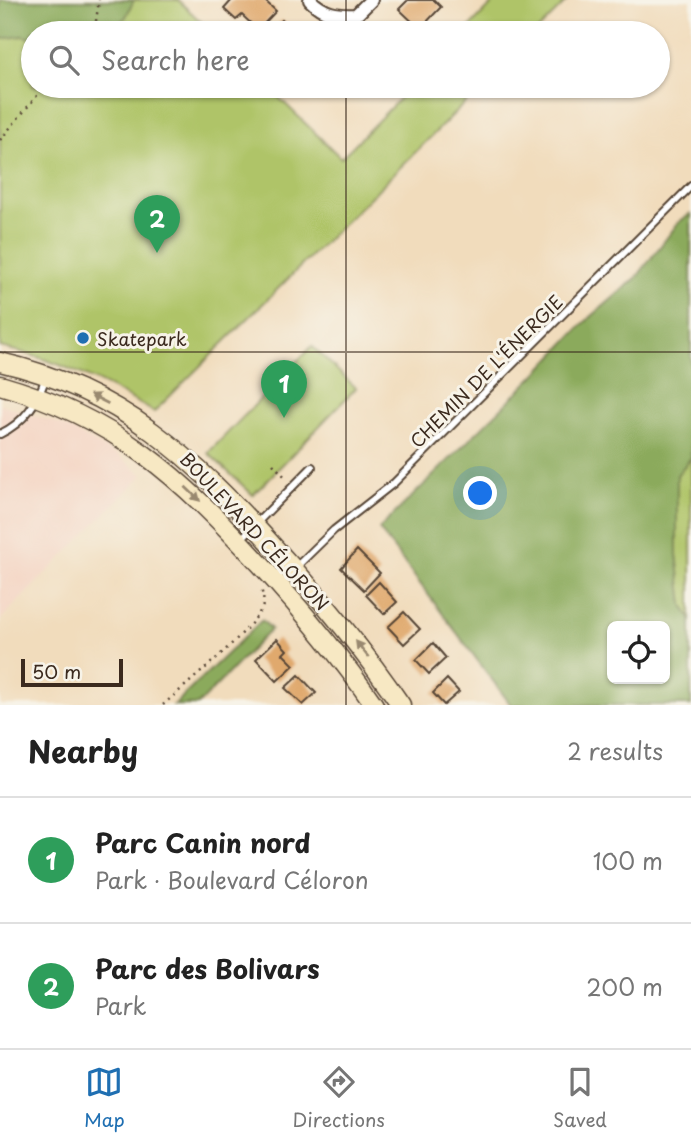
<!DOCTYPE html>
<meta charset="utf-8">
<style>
body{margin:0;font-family:"Playpen Sans",sans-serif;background:#f6f6f6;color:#222}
.controls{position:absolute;right:21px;bottom:21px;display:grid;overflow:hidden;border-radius:10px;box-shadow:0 2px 5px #0004}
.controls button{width:63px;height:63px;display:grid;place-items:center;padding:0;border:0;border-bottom:2px solid #e0e0e0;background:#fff;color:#222;font:35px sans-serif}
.scale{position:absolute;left:21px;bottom:18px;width:102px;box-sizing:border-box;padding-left:7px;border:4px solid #3b2a1e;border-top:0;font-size:19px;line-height:24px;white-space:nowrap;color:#3b2a1e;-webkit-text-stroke:5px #f7f3e8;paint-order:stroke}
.you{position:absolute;left:481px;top:494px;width:24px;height:24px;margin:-18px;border:5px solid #fff;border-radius:50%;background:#1a73e8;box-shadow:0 0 0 10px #1a73e833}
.badge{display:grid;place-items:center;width:46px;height:46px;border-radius:50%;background:#1f6fb2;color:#fff;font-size:23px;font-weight:700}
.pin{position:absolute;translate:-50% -58px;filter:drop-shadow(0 2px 4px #0008)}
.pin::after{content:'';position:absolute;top:37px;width:24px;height:21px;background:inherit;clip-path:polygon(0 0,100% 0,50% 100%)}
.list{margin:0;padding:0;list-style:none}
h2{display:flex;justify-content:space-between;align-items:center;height:91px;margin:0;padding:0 28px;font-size:30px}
h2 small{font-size:23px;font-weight:400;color:#767676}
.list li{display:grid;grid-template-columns:46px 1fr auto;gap:21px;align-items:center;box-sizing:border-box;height:126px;padding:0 28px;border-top:2px solid #e0e0e0}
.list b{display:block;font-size:26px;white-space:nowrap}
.list p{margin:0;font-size:23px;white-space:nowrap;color:#767676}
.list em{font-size:23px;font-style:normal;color:#767676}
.icon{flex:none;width:38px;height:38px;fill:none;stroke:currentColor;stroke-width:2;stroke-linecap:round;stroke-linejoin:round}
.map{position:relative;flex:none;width:691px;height:705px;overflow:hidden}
.search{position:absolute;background:#fff;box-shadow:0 2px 5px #0004;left:21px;right:21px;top:21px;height:77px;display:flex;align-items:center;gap:18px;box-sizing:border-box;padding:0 24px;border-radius:38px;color:#767676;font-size:26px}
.sheet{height:343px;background:#fff}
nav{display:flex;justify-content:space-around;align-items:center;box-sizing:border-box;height:98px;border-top:2px solid #e0e0e0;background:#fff;font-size:19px;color:#767676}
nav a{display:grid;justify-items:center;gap:4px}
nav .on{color:#1f6fb2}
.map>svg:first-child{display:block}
.built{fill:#f4d3c1}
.green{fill:#afc468;stroke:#757743;stroke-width:2}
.forest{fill:#8baa5c;stroke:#636a3d;stroke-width:2;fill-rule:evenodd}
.building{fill:#e0a96d}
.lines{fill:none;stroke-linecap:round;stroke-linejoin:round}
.lane-casing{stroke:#564536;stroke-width:10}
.street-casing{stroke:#564536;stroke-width:16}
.secondary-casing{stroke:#564536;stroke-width:21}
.path{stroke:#564536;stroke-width:2.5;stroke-dasharray:2 5;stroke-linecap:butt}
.lane{stroke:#fff;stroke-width:6}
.street{stroke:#fff;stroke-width:12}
.secondary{stroke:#f7e8c3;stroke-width:18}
.oneway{fill:#998970}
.grid{fill:none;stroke:#3b2a1e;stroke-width:2;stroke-opacity:0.55}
.poi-dot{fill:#1f6fb2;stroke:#f7f3e8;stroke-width:2.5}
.labels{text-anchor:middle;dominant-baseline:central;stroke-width:6;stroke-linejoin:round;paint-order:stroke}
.poi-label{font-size:18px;fill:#3b2a1e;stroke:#f7f3e8;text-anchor:start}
.street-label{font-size:18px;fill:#3b2a1e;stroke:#f7f3e8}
</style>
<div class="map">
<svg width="691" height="705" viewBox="0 0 691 705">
<rect width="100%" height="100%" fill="#f7f3e8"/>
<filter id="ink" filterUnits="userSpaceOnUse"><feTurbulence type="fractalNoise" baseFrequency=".0143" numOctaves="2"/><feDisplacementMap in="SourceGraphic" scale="14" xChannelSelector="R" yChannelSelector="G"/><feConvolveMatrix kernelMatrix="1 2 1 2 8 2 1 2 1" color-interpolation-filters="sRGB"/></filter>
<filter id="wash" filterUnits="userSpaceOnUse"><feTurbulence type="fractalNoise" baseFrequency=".00686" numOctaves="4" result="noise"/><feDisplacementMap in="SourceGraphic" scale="28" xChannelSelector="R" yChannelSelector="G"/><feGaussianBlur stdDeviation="1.57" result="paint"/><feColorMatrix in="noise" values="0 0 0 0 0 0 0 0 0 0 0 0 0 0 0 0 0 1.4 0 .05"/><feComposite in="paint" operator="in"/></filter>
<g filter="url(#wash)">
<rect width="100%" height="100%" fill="#f1dcbc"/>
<path class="built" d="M0 404 62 425 118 455 143 475 0 620Z"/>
<g class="green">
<path d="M0 0H178L213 33H33V86H267L341 158 412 86H482L154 412C105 383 56 359 0 347Z"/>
<path d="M496 0H568L535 33H464Z"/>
<path d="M312 346 356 388 253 495 208 453Z"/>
<path d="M691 458V619L683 605 677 555V475Z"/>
</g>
<g class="forest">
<path d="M0 0H134L126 17 108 33H33V38L22 36 0 39Z"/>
<path d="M691 213V458L677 475V554L683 605 691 619V705H511L379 529 533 377 584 323 636 278 679 222ZM665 626V679H612V626Z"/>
<path d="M262 620 271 629 198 705H174Z"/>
</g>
<g id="blocks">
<g class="building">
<path d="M232 0H264L276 11 258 30 242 15 236 20 224 9Z"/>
<path d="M408 0H434L441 7 420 29 399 9Z"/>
<path d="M282 20 295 33H269Z"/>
<path d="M357 550 380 573 364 590 341 568Z"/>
<path d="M379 582 397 602 384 614 366 595Z"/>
<path d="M404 612 420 629 404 644 388 627Z"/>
<path d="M277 639 287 650 283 654 294 665 277 681 256 659Z"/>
<path d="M433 643 446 658 429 674 416 660Z"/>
<path d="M299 675 316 693 303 705 285 688Z"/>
<path d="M447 679 459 692 444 705 433 693Z"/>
</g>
</g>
</g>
<g filter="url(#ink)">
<use href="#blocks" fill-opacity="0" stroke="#564536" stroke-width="2"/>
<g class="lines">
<defs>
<g id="lane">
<path d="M0 434C25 422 37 403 46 377"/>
<path d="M240 540 312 467"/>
<path d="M295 568 334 530 394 483 691 186"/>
</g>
<path id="street" d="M310 0C324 14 337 16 356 15L371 0"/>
<g id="secondary">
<path d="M0 362C122 390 193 458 274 547 320 597 363 649 401 705"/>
<path d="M0 385C117 418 180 477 260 564 301 609 340 655 374 705"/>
</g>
</defs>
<use href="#lane" class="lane-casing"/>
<use href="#street" class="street-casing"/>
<use href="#secondary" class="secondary-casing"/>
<g class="path">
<path d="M90 33 95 28 99 0"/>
<path d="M0 140 45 86"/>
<path d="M273 464 287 479"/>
<path d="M163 705C183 687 256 628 263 605 264 599 263 595 261 589"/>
</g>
<use href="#lane" class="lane"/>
<use href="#street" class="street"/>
<use href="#secondary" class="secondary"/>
</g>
<defs><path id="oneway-solid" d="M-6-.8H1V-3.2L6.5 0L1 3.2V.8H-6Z" transform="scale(1.75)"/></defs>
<g class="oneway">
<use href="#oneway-solid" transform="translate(99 399) rotate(-153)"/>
<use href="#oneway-solid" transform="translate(193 494) rotate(44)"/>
<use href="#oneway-solid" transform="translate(362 649) rotate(-128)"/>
</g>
</g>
<path class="grid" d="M346 0V33M346 86V705M0 352H691"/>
<circle class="poi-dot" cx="83" cy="338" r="7"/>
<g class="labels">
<g class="poi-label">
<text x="97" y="338">Skatepark</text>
</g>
<g class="street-label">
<text transform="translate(486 371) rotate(-45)">CHEMIN DE L'ÉNERGIE</text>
<text transform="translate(255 531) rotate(47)">BOULEVARD CÉLORON</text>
</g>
</g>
</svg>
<div class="controls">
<button><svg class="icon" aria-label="locate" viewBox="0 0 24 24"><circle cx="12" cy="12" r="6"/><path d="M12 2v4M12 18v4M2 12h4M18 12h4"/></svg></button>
</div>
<div class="scale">50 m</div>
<div class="you"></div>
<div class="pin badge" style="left:284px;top:418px;background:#2e9e5b">1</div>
<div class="pin badge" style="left:157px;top:253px;background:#2e9e5b">2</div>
<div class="search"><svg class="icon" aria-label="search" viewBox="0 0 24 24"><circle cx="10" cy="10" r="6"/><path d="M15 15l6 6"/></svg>Search here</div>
</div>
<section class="sheet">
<h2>Nearby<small>2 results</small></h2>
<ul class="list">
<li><span class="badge" style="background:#2e9e5b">1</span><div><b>Parc Canin nord</b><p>Park · Boulevard Céloron</p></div><em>100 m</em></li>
<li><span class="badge" style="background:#2e9e5b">2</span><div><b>Parc des Bolivars</b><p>Park</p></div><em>200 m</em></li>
</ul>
</section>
<nav>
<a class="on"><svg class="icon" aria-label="map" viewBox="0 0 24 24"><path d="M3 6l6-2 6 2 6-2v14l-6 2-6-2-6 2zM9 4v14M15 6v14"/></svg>Map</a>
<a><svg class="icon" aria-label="directions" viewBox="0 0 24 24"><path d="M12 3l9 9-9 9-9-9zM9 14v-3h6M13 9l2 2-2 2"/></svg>Directions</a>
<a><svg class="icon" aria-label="saved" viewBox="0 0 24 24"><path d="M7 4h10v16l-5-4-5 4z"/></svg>Saved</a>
</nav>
